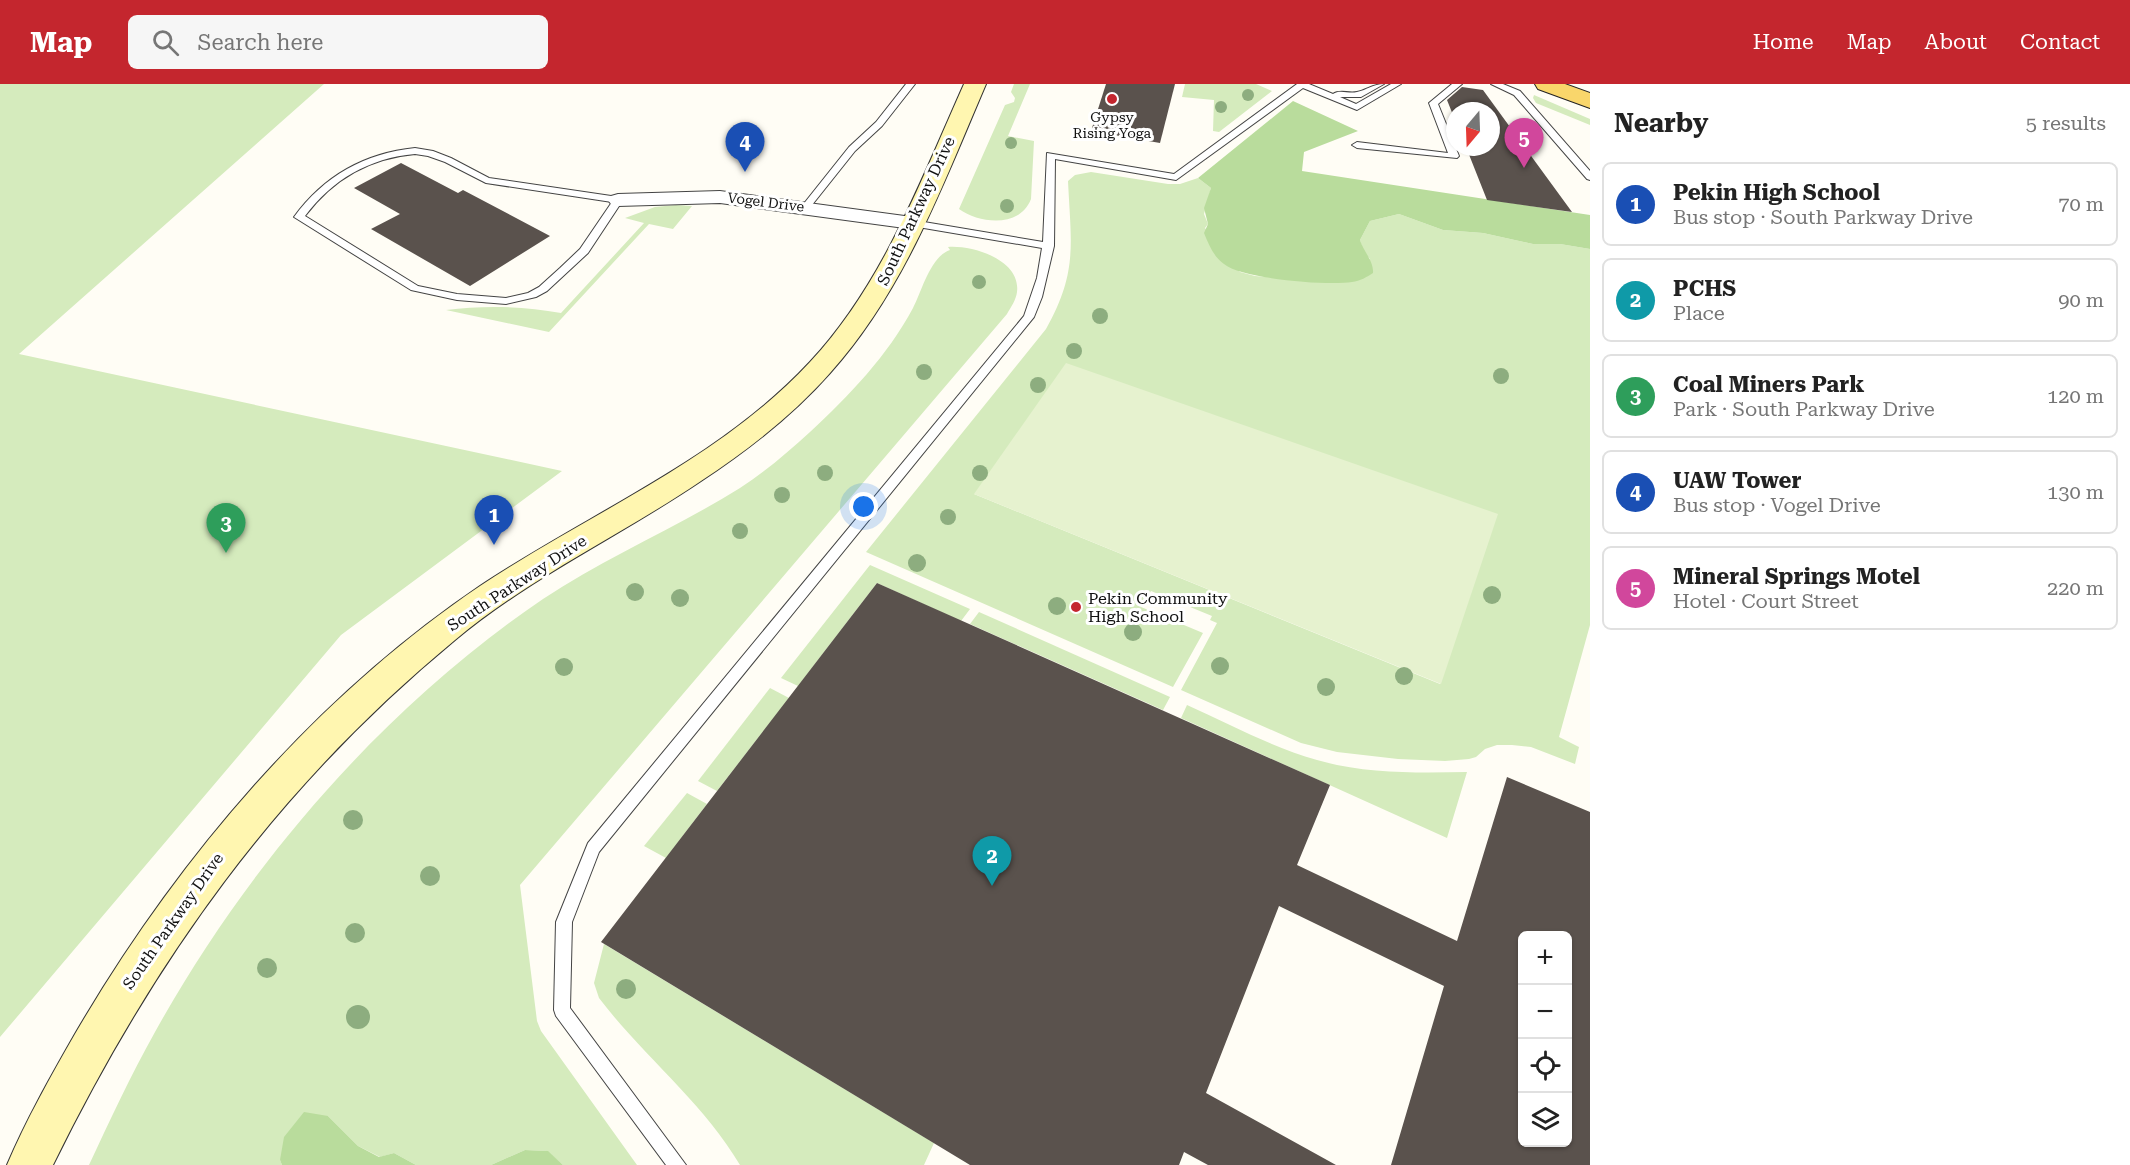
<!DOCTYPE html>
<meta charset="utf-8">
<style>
body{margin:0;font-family:"Roboto Serif",serif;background:#f6f6f6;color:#222}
.controls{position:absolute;right:18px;bottom:18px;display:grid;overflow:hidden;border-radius:9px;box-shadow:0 2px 4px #0004}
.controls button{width:54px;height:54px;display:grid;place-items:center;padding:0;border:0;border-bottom:2px solid #e0e0e0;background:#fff;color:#222;font:30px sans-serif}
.compass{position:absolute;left:1446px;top:18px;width:54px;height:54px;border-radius:50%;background:#fff;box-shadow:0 2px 4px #0004;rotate:199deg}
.you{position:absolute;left:864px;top:423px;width:21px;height:21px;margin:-15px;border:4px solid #fff;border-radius:50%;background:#1a73e8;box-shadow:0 0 0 9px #1a73e833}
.badge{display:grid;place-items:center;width:39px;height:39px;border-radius:50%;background:#c4262e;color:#fff;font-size:20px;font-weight:700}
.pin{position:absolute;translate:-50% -50px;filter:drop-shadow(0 2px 3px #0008)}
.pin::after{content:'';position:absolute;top:32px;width:21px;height:18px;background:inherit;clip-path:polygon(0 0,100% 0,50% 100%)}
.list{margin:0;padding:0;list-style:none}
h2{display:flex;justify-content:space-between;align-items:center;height:78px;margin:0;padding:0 24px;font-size:26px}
h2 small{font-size:20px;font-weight:400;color:#767676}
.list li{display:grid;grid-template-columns:39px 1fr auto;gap:18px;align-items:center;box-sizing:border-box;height:84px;margin:0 12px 12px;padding:0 12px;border:2px solid #e0e0e0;border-radius:9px}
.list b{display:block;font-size:22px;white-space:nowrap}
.list p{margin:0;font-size:20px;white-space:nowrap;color:#767676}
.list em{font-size:20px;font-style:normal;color:#767676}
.icon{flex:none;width:33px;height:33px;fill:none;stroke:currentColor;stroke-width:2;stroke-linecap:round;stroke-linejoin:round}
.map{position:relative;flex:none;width:1590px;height:1081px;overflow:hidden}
header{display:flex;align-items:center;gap:36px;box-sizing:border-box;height:84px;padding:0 30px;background:#c4262e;color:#fff}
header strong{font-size:28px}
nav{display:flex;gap:33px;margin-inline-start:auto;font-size:21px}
.search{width:420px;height:54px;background:#f6f6f6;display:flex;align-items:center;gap:15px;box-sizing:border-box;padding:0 21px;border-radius:9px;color:#767676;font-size:22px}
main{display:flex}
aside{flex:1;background:#fff}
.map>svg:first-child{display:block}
.green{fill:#d5ebbd;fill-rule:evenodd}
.forest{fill:#b9dc9c}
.pitch{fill:#e6f2cf}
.building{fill:#5a524d;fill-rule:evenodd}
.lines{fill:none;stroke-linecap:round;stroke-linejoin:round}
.service-casing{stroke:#444;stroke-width:2}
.minor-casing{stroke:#444;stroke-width:2}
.secondary-casing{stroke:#333;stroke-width:2}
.primary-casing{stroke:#222;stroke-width:2}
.service{fill:#fff;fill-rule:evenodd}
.minor{fill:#fff;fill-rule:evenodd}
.secondary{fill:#fff6b0;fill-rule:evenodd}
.primary{fill:#f9d66b;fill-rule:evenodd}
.tree{fill:#8dad7f}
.poi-dot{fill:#c4262e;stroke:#fff;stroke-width:2}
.labels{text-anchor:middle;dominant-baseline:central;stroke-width:6;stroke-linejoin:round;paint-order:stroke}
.far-poi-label{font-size:14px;fill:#111;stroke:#fff}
.far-street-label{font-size:14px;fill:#111;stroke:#fff}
.street-label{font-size:16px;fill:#111;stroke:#fff}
.poi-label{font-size:16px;fill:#111;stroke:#fff;text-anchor:start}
</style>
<header>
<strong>Map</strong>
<div class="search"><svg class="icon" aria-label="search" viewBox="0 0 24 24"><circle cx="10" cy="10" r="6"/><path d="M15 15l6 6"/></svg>Search here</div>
<nav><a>Home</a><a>Map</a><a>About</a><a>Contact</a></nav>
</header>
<main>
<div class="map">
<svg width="1590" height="1081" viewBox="0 0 1590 1081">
<rect width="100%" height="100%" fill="#fffdf5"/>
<g class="green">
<path d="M0 0H324L19 270 562 387 341 551 0 953Z"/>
<path d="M1014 0H1030L1008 52 1034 57 1031 115C1020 144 980 140 959 125L1005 21 1014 18 1015 14 1011 8Z"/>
<path d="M1185 0H1256L1272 7 1219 48 1213 47 1214 16 1182 13Z"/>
<path d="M1534 11 1590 35V41L1536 19 1533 14Z"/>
<path d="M1091 88 1168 100H1180L1198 94 1211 104 1204 130 1208 140 1205 144 1240 188 1255 192 1319 198 1370 175 1363 167 1360 156 1370 137 1399 130 1443 146 1483 149 1533 160H1560L1590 165V541L1559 653 1579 663 1575 680 1531 663 1512 661H1497L1485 665 1476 673 1469 675 1445 677 1398 675 1337 668 1301 659 1181 606 1217 539 1210 536 1212 532 1151 507 1141 523 1203 549 1173 603 866 468 1046 245C1078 188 1071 160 1068 97L1075 91ZM974 410 1497 430 1440 600Z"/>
<path d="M676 121 692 122 673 145 649 140 549 248 446 226C484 221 524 222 561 229L644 139 625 134 655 123Z"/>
<path d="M948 163C973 161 1021 176 1017 208 1016 216 1011 223 1007 230L520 801 537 937 541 947 637 1081H563L547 1067 525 1066 491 1081H416L394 1069 380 1073 358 1062 328 1032 280 1076 282 1081H89C110 1036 131 991 155 948 248 780 384 623 543 515 606 473 676 444 740 404 765 388 788 368 810 348 849 312 888 271 913 224 922 207 930 173 950 166Z"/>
<path d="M870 481 970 525 961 537 877 499 798 602 781 594Z"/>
<path d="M979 528 1170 613 1163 626 970 540Z"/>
<path d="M770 604 789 614 717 707 698 697Z"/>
<path d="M1187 621C1230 640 1273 664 1317 676 1365 690 1419 689 1467 688L1447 754 1181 634Z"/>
<path d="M687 709 707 720 666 774 644 762Z"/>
<path d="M604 860 934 1059 924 1081H740C702 1017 643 972 599 914L594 899Z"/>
</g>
<g class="forest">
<path d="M1293 17 1358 47 1304 68 1302 87 1590 131V165L1560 160H1533L1483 149 1443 146 1399 130 1370 137 1360 156C1363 167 1374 177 1373 189 1367 193 1360 197 1352 198 1328 202 1242 195 1224 180 1213 172 1209 161 1204 149L1208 140 1204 124 1211 104 1198 94Z"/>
<path d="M304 1028 328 1032 358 1062 379 1073 394 1069 416 1081H282L280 1076 284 1053Z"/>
<path d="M525 1066 548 1067 563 1081H491Z"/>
</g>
<path class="pitch" d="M1066 279 1498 430 1441 600 974 410Z"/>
<g class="building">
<path d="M1106 0H1175L1160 59 1091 47Z"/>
<path d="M1462 3 1483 6 1572 128 1487 116 1466 63H1491V27H1455V36L1447 16Z"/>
<path d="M401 79 458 109 463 106 550 152 470 202 371 145 400 130 354 104Z"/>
<path d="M877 499 1330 701 1297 781 1457 857 1507 693 1590 728V1081H1391L1444 902 1279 822 1206 1009 1336 1081H1208L1184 1068 1179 1081H970L601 858ZM1522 852H1568V1059H1522Z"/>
</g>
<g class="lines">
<defs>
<g id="service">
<path d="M906 0H915L882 42 855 67 808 126H802V122L849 63 876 38Z"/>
<path d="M1297 0H1309L1333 10C1340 5 1348 10 1357 8 1367 6 1373 0 1384 0L1361 13H1340L1356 20 1391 0H1401L1357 26 1303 4 1176 96 1055 75 1054 162 1042 213 1034 233 599 768 572 838 570 924 686 1081H666L556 932 554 926 556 838 588 759 1024 232 1037 194 1042 164 912 142 907 139 912 136 1043 158 1047 69 1174 90Z"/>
<path d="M1452 0H1462L1438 20 1459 72 1457 74 1357 64 1352 61 1357 58 1448 69 1429 19Z"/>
<path d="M1491 0H1503L1520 7 1590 87V96L1587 95 1514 11Z"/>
<path d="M415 64 433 67 451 74 489 94 618 113 623 116 588 169 547 207 536 213 506 220 457 216 411 206 294 133C324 92 365 69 415 64ZM415 70 428 72 445 78 486 99 612 118 580 165 560 184 539 203 528 209 506 214 457 210 418 202 305 132C332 96 369 74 415 70Z"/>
</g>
<path id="minor" d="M720 107 912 133 919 135 922 139 919 143 912 145 720 119 618 122 611 120 608 116 611 112 618 110Z"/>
<path id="secondary" d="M964 0H986C943 100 904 207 830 289 793 331 748 366 701 397 620 452 530 493 455 556 277 703 154 875 53 1081H7C26 1036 51 992 75 950 176 777 313 615 480 502 591 428 718 377 810 278 883 200 921 96 964 0Z"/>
<path id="primary" d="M1535 0H1565L1590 9V24L1538 5Z"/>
</defs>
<use href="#service" class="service-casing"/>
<use href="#minor" class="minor-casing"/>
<use href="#secondary" class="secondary-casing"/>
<use href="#primary" class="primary-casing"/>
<use href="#service" class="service"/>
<use href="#minor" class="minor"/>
<use href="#secondary" class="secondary"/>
<use href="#primary" class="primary"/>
</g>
<g class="tree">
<circle cx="1248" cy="11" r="6"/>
<circle cx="1221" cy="23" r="6"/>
<circle cx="1011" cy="59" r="6"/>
<circle cx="1007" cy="122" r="7"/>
<circle cx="979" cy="198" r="7"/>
<circle cx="1100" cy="232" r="8"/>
<circle cx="1074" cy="267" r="8"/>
<circle cx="924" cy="288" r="8"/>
<circle cx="1501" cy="292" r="8"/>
<circle cx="1038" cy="301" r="8"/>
<circle cx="825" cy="389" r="8"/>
<circle cx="980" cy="389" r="8"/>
<circle cx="782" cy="411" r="8"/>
<circle cx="948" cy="433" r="8"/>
<circle cx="740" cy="447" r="8"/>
<circle cx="917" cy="479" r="9"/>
<circle cx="635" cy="508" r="9"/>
<circle cx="1492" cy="511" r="9"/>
<circle cx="680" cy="514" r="9"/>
<circle cx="1057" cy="522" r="9"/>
<circle cx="1133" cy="548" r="9"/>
<circle cx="1220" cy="582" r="9"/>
<circle cx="564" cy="583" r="9"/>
<circle cx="1404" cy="592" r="9"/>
<circle cx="1326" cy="603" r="9"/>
<circle cx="353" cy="736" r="10"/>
<circle cx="430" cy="792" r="10"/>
<circle cx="355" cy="849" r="10"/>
<circle cx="267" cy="884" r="10"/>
<circle cx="626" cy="905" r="10"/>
<circle cx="358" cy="933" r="12"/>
</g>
<g class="poi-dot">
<circle cx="1112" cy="15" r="6"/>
<circle cx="1076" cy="523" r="6"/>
</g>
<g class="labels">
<g class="far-poi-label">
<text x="1112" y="33">Gypsy<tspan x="1112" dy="16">Rising Yoga</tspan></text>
</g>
<g class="far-street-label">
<text transform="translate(766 118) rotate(7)">Vogel Drive</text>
</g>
<g class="street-label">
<text transform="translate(916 127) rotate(-65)">South Parkway Drive</text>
<text transform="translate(517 499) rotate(-33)">South Parkway Drive</text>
<text transform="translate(173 837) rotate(-55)">South Parkway Drive</text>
</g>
<g class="poi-label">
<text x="1088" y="514">Pekin Community<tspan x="1088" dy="18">High School</tspan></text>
</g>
</g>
</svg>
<div class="controls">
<button>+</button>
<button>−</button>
<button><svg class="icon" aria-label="locate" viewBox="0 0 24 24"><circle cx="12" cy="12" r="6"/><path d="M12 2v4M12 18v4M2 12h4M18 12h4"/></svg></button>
<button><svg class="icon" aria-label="layers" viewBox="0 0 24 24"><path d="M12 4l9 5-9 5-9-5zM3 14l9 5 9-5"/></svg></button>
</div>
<svg class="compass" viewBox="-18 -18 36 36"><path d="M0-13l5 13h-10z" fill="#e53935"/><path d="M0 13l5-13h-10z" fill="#767676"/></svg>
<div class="you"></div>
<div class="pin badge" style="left:494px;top:461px;background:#1a4fb4">1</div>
<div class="pin badge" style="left:992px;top:802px;background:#0f9aa8">2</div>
<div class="pin badge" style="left:226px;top:469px;background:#2e9e5b">3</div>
<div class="pin badge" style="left:745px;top:88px;background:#1a4fb4">4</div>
<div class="pin badge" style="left:1524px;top:84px;background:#d1479c">5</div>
</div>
<aside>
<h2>Nearby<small>5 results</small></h2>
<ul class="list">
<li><span class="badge" style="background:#1a4fb4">1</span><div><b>Pekin High School</b><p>Bus stop · South Parkway Drive</p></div><em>70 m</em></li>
<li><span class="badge" style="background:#0f9aa8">2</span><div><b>PCHS</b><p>Place</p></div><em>90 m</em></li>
<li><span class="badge" style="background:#2e9e5b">3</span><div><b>Coal Miners Park</b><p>Park · South Parkway Drive</p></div><em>120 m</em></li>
<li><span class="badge" style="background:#1a4fb4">4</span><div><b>UAW Tower</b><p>Bus stop · Vogel Drive</p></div><em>130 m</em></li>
<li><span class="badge" style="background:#d1479c">5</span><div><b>Mineral Springs Motel</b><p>Hotel · Court Street</p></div><em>220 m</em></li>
</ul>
</aside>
</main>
